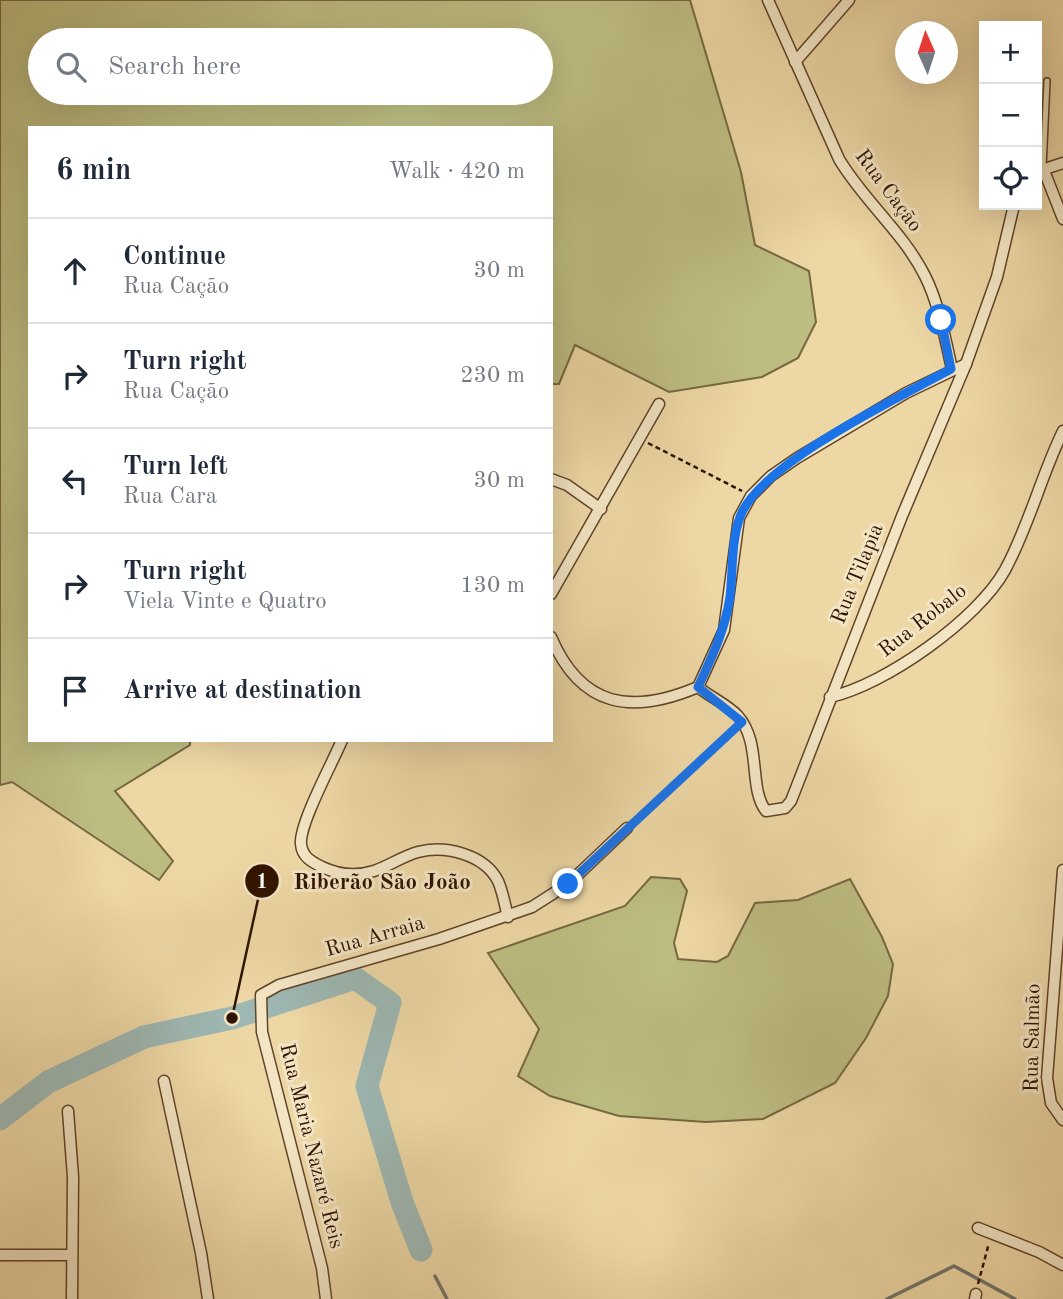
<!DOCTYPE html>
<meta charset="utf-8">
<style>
body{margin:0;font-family:"Old Standard TT",serif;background:#f2f2f3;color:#1f2937}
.controls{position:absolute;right:21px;top:21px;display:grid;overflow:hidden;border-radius:0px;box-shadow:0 7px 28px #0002}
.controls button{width:63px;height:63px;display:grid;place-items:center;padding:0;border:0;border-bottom:2px solid #e0e1e3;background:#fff;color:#1f2937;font:35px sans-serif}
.compass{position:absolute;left:895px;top:21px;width:63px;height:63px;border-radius:50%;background:#fff;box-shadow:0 7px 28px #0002;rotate:357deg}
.stop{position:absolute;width:21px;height:21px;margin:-16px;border:5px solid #1a73e8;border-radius:50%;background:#fff}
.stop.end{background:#1a73e8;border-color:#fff;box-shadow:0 2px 7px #0008}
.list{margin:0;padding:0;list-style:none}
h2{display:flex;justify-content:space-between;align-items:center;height:91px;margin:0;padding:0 28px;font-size:30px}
h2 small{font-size:23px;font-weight:400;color:#747a83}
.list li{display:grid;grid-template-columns:46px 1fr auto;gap:21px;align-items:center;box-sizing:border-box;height:105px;padding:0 28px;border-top:2px solid #e0e1e3}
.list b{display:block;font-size:26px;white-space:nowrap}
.list p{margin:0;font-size:23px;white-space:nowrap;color:#747a83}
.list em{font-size:23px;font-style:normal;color:#747a83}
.icon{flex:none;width:38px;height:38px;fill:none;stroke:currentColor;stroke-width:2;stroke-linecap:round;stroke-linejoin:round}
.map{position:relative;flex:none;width:1063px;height:1299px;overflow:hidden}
.search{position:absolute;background:#fff;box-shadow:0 7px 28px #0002;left:28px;top:28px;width:525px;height:77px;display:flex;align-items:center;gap:18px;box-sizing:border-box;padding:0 24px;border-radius:38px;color:#747a83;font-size:26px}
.panel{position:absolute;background:#fff;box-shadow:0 7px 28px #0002;left:28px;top:126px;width:525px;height:616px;border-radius:0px}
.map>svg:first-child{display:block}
.green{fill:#bdbd82;stroke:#766841;stroke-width:2;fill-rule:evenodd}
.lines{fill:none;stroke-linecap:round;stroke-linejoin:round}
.stream{stroke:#71756b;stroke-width:3.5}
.river{stroke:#9db7b2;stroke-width:23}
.service-casing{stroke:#5f4429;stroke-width:8}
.minor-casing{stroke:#5f4429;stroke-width:13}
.path{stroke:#301300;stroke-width:2.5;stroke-dasharray:5 3.5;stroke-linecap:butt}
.service{stroke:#f3e5c4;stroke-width:5}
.minor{stroke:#f3e5c4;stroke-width:10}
.route{stroke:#1a73e8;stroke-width:9}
.labels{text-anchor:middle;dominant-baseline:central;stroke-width:6;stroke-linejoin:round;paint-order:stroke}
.street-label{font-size:21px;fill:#301300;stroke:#f3e5c4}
.leader{fill:none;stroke:#301300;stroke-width:2.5}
.callout-dot{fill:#301300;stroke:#f3e5c4;stroke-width:2.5}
.mark-label{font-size:21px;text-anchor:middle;font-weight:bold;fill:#fff}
.callout-label{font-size:23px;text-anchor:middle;font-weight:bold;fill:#301300;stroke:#f3e5c4;stroke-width:6;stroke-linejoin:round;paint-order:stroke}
</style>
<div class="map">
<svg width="1063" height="1299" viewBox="0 0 1063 1299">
<rect width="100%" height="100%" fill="#edd7a5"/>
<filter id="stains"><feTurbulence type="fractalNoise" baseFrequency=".00286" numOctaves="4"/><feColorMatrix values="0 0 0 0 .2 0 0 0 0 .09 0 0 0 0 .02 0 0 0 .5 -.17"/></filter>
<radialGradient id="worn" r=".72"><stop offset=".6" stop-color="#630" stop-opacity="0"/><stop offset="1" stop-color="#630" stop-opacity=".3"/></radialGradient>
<g class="green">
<path d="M0 0H690L741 172 755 245 809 271 816 322 798 358 762 377 669 392 575 345 559 384H551V128H30V740H190V745L115 791 173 861 159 880 12 782 0 785ZM40 40H541V93H40Z"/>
<path d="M651 877 680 879 687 891 674 943 678 959 717 962 728 956 755 903 798 900 850 879 882 937 893 964 888 996 866 1038 835 1083 763 1119 706 1122 619 1116 550 1096 518 1076 539 1029 488 953 625 906Z"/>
</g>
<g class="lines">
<g class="stream">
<path d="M435 1276 447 1299"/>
<path d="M887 1299 954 1266 1015 1299"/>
</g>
<path class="river" d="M0 1119 48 1082 144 1037 232 1018 355 978 390 1003 367 1086 402 1202 421 1250"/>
<defs>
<path id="service" d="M1043 168 1047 81"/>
<g id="minor">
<path d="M768 0 839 159C863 200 903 232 925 276 939 304 945 338 952 369"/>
<path d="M795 62 849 0"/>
<path d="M1043 168 1063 219"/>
<path d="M1039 171 1063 163"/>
<path d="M551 479 567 485 601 509"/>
<path d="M551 594 659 404"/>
<path d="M551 637C581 708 632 715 698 687L724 630 739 518 751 496 771 476 797 458 906 393 966 364"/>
<path d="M698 687C710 697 728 705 738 716 762 743 748 788 766 811L785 808 791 801 902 516 966 364 997 277 1014 205"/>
<path d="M830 697C885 685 978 619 1005 570 1029 526 1041 476 1063 431"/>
<path d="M342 740C333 762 299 824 301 844 302 857 312 862 322 867 339 875 355 877 374 871 389 866 403 856 418 852 445 845 484 854 498 881 503 892 505 906 508 917"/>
<path d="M1063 870 1047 1078 1051 1103 1063 1120"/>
<path d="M164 1081 201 1253 208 1299"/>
<path d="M68 1111 73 1177 72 1299"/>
<path d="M978 1228 1039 1252 1063 1265"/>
<path d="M0 1255H72"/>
<path d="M326 1299 322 1268 262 1032 261 995 279 985 439 939 532 907 568 884 627 828"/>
<path d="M975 1299 976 1294"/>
</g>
</defs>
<use href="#service" class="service-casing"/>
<use href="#minor" class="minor-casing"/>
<g class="path">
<path d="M648 443 742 491"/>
<path d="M634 821 734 729"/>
<path d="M978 1284 989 1243"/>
</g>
<use href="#service" class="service"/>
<use href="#minor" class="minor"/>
</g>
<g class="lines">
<path class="route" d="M568 884 742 722 698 687C712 657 725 630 730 597 733 571 731 542 740 517 759 464 900 397 951 369L941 320"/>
</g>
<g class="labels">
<g class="street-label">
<text transform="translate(888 191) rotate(53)">Rua Cação</text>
<text transform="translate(858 574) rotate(-68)">Rua Tilapia</text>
<text transform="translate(923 621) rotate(-38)">Rua Robalo</text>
<text transform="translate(375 937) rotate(-16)">Rua Arraia</text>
<text transform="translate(1033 1038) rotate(-89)">Rua Salmão</text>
<text transform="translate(311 1146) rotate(76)">Rua Maria Nazaré Reis</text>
</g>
</g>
<path class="leader" d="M232 1018L262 881"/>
<g class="callout-dot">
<circle cx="232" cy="1018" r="7"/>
<circle cx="262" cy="881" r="18"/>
</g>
<g class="mark-label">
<text x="262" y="888">1</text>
</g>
<g class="callout-label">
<text x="382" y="889">Riberão São João</text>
</g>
<rect width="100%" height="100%" filter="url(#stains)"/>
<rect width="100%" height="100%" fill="url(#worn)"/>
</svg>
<div class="controls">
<button>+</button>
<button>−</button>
<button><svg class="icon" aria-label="locate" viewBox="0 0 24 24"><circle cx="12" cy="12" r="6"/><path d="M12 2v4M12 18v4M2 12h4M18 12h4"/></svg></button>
</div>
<svg class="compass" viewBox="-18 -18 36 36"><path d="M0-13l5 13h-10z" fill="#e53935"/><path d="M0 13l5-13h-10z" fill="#747a83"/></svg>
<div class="stop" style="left:941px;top:320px"></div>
<div class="stop end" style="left:568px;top:884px"></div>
<div class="search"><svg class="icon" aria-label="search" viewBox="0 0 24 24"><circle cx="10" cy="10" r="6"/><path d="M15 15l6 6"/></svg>Search here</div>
<section class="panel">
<h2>6 min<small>Walk · 420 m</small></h2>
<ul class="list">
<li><svg class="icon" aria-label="ahead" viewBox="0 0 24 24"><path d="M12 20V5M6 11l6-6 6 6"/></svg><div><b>Continue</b><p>Rua Cação</p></div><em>30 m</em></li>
<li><svg class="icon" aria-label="right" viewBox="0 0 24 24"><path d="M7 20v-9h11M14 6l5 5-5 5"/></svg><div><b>Turn right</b><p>Rua Cação</p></div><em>230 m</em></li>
<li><svg class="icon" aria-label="left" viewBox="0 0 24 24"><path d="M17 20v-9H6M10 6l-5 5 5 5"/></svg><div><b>Turn left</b><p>Rua Cara</p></div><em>30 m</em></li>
<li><svg class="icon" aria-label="right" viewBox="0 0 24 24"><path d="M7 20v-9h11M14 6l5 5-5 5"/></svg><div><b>Turn right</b><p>Viela Vinte e Quatro</p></div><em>130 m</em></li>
<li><svg class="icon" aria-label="arrive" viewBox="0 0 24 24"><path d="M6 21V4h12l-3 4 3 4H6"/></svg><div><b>Arrive at destination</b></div></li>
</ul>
</section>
</div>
